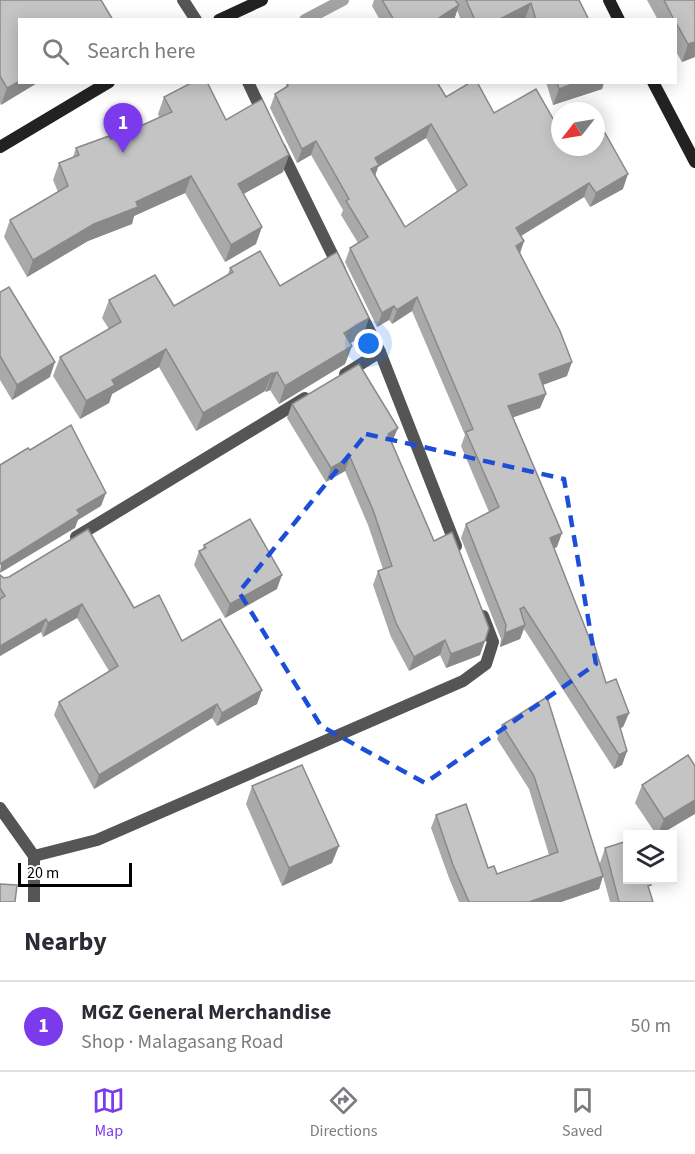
<!DOCTYPE html>
<meta charset="utf-8">
<style>
body{margin:0;font-family:"Source Sans 3",sans-serif;background:#f7f7f7;color:#2b2b33}
.controls{position:absolute;right:18px;bottom:18px;display:grid;overflow:hidden;border-radius:0px;box-shadow:0 3px 15px #0003}
.controls button{width:54px;height:54px;display:grid;place-items:center;padding:0;border:0;border-bottom:2px solid #e1e1e2;background:#fff;color:#2b2b33;font:30px sans-serif}
.compass{position:absolute;left:551px;top:102px;width:54px;height:54px;border-radius:50%;background:#fff;box-shadow:0 3px 15px #0003;rotate:239deg}
.scale{position:absolute;left:18px;bottom:15px;width:114px;box-sizing:border-box;padding-left:6px;border:3px solid #000;border-top:0;font-size:16px;line-height:21px;white-space:nowrap;color:#000;-webkit-text-stroke:4px #fff;paint-order:stroke}
.you{position:absolute;left:369px;top:344px;width:21px;height:21px;margin:-15px;border:4px solid #fff;border-radius:50%;background:#1a73e8;box-shadow:0 0 0 9px #1a73e833}
.badge{display:grid;place-items:center;width:39px;height:39px;border-radius:50%;background:#7c3aed;color:#fff;font-size:20px;font-weight:700}
.pin{position:absolute;translate:-50% -50px;filter:drop-shadow(0 2px 3px #0008)}
.pin::after{content:'';position:absolute;top:32px;width:21px;height:18px;background:inherit;clip-path:polygon(0 0,100% 0,50% 100%)}
.list{margin:0;padding:0;list-style:none}
h2{display:flex;justify-content:space-between;align-items:center;height:78px;margin:0;padding:0 24px;font-size:26px}
h2 small{font-size:20px;font-weight:400;color:#7c7c81}
.list li{display:grid;grid-template-columns:39px 1fr auto;gap:18px;align-items:center;box-sizing:border-box;height:90px;padding:0 24px;border-top:2px solid #e1e1e2}
.list b{display:block;font-size:22px;white-space:nowrap}
.list p{margin:0;font-size:20px;white-space:nowrap;color:#7c7c81}
.list em{font-size:20px;font-style:normal;color:#7c7c81}
.icon{flex:none;width:33px;height:33px;fill:none;stroke:currentColor;stroke-width:2;stroke-linecap:round;stroke-linejoin:round}
.map{position:relative;flex:none;width:695px;height:902px;overflow:hidden}
.search{position:absolute;background:#fff;box-shadow:0 3px 15px #0003;left:18px;right:18px;top:18px;height:66px;display:flex;align-items:center;gap:15px;box-sizing:border-box;padding:0 21px;border-radius:0px;color:#7c7c81;font-size:22px}
.sheet{height:168px;background:#fff}
nav{display:flex;justify-content:space-around;align-items:center;box-sizing:border-box;height:84px;border-top:2px solid #e1e1e2;background:#fff;font-size:16px;color:#7c7c81}
nav a{display:grid;justify-items:center;gap:3px}
nav .on{color:#7c3aed}
.map>svg:first-child{display:block}
.lines{fill:none;stroke-linecap:round;stroke-linejoin:round}
.stream{stroke:#a3a3a3;stroke-width:12}
.street{stroke:#555;stroke-width:12}
.secondary{stroke:#222;stroke-width:12}
.wall{fill:#a9a9a9;fill-rule:evenodd}
.shaded-wall{fill:#898989}
.building{fill:#c4c4c4;stroke:#898989;stroke-width:1.5;fill-rule:evenodd}
.marked{fill:none;stroke:#1d4ed8;stroke-width:4.5;stroke-dasharray:12 8;stroke-linejoin:round}
</style>
<div class="map">
<svg width="695" height="902" viewBox="0 0 695 902">
<rect width="100%" height="100%" fill="#fff"/>
<g class="lines">
<path class="stream" d="M305 20 343 0"/>
<g class="street">
<path d="M183 0 196 20"/>
<path d="M248 82 264 116"/>
<path d="M280 148 340 270"/>
<path d="M360 312 380 352 456 546"/>
<path d="M345 374 380 352"/>
<path d="M76 537 305 398"/>
<path d="M0 808 34 856 97 840 463 681 486 664 493 642 483 616"/>
<path d="M34 902V856"/>
</g>
<g class="secondary">
<path d="M609 0 619 20"/>
<path d="M219 20 262 0"/>
<path d="M653 82 695 162"/>
<path d="M0 147 109 82"/>
</g>
</g>
<g class="wall">
<path d="M0 0 20 82 1 105 0 103Z"/>
<path d="M374 0H579L589 20H461L457 10 454 20H380L372 6Z"/>
<path d="M647 0H695V57L682 62 675 50V20H658Z"/>
<path d="M546 82H604L602 89 553 105Z"/>
<path d="M287 85 446 97 494 113 572 152 623 189 590 207 584 197 521 236 524 241 520 254 567 376 543 385 546 394 540 408 512 417 557 547 554 548 606 683 629 713 623 727 620 728 627 751 622 765 614 769 524 629 520 639 500 647 501 639 461 538 466 524 489 512 461 446 465 435 412 311 392 324 389 320 377 327 345 262 350 248 358 243 341 215 343 210 311 155 297 163 270 108 275 94 286 87ZM426 138 457 191 405 227 375 176 378 167Z"/>
<path d="M164 97 226 120 283 172 243 194 256 244 225 262 185 193 134 216 132 224 88 241 27 277 4 237 10 220 58 192 53 180 59 163 73 157 76 148 111 139 159 117 158 114Z"/>
<path d="M230 268 280 286 363 336 350 343 352 346 345 364 279 404 270 390 266 392 265 391 196 431 159 367 112 394 109 403 80 419 53 376 60 357 109 329 102 318 109 300 174 306 228 274Z"/>
<path d="M0 292 50 377 12 400 0 380Z"/>
<path d="M292 404 392 442V443L480 655 446 668 440 655 409 671 391 637 373 585 378 571 383 569 368 525 345 471 326 482 287 418Z"/>
<path d="M204 545 277 589 225 618 194 565 199 551 202 550Z"/>
<path d="M0 575 4 578 134 608 182 641 262 690 257 704 217 726 212 718 94 789 54 715 59 702 109 671 77 618 43 637 41 632 0 656Z"/>
<path d="M502 725 600 863 605 848 649 890 653 902H610L603 876 599 889 561 902H459L449 878 431 828 436 815 488 868 497 874 549 855 529 789 497 739Z"/>
<path d="M695 766 661 834H656L635 803 642 785Z"/>
<path d="M252 786 332 863 282 886 246 804Z"/>
</g>
<g class="shaded-wall">
<path d="M531 3 525 19 498 20Z"/>
<path d="M459 5 454 20H436Z"/>
<path d="M695 42V57L682 62 688 44Z"/>
<path d="M20 81V82H39L1 105 7 88Z"/>
<path d="M578 82H604L602 89 553 105 559 89Z"/>
<path d="M431 124 426 138 378 167 374 179 366 183 375 158Z"/>
<path d="M316 141 311 155 297 163 302 149Z"/>
<path d="M289 155 283 172 231 201 238 184Z"/>
<path d="M628 174 623 189 590 207 596 193Z"/>
<path d="M191 176 185 193 134 216 132 224 88 241 27 277 33 260 94 224 136 202Z"/>
<path d="M589 183 584 197 511 242 516 228Z"/>
<path d="M262 227 256 244 225 262 231 245Z"/>
<path d="M524 241 519 255 516 246Z"/>
<path d="M417 297 412 311 392 324 397 310Z"/>
<path d="M394 306 389 320 377 327 382 313Z"/>
<path d="M369 318 363 336 337 351 344 333Z"/>
<path d="M352 346 345 364 279 404 285 386Z"/>
<path d="M166 349 159 367 112 394 109 403 80 419 86 401 112 380Z"/>
<path d="M55 362 50 377 12 400 17 385Z"/>
<path d="M572 362 567 376 534 388 539 374Z"/>
<path d="M277 372 270 390 266 392 272 374Z"/>
<path d="M272 373 265 391 196 431 203 413Z"/>
<path d="M546 394 540 408 503 421 508 406Z"/>
<path d="M398 428 392 442 383 448 388 434Z"/>
<path d="M350 457 345 471 326 482 331 468Z"/>
<path d="M106 493 101 506 78 520 75 528 0 573 1 563 77 510Z"/>
<path d="M562 533 557 547 545 552 550 538Z"/>
<path d="M282 575 277 589 225 618 230 604Z"/>
<path d="M82 604 77 618 43 637 48 623Z"/>
<path d="M46 619 41 632 0 656V646Z"/>
<path d="M525 625 520 639 500 647 505 633Z"/>
<path d="M445 640 440 655 409 671 414 657Z"/>
<path d="M485 641 480 655 446 668 451 654Z"/>
<path d="M262 690 257 704 217 726 222 713Z"/>
<path d="M217 704 212 718 94 789 99 775Z"/>
<path d="M629 713 623 727 612 731 617 717Z"/>
<path d="M627 751 622 765 614 769 619 755Z"/>
<path d="M695 800V814L661 834H658L664 819Z"/>
<path d="M339 846 332 863 282 886 289 868Z"/>
<path d="M603 876 599 889 561 902H529Z"/>
</g>
<g class="building">
<path d="M0 0H101L113 20H20V81L7 88 0 76Z"/>
<path d="M382 0H455L459 5 436 20H394Z"/>
<path d="M466 0H579L589 20H536L531 3 498 20H475Z"/>
<path d="M664 0H695V42L688 44 675 21V20H674Z"/>
<path d="M193 82H207L226 120 262 99 289 155 238 184 262 227 231 245 191 176 136 202 138 207 94 224 33 260 10 220 68 186 59 163 79 155 76 148 109 136 111 139 172 112 164 97Z"/>
<path d="M290 82H437L446 97 471 82H477L494 113 536 89 560 131V147H569L572 152 580 147H596V138L605 133 628 174 596 193 589 183 516 228 524 241 516 246 560 331 572 362 539 374 546 394 508 406 562 533 550 538 592 645 594 644 606 683 616 679 629 713 617 717 627 751 619 755 524 607 520 609 525 625 505 633 506 625 466 524 499 507 466 432 473 429 417 297 397 310 394 306 382 313 350 248 368 237 346 201 349 199 316 141 302 149 275 94 288 86 287 85ZM431 124 467 185 405 227 371 169 379 165 375 158Z"/>
<path d="M557 82H578L559 89Z"/>
<path d="M260 251 280 286 337 252 369 318 344 333 352 346 285 386 277 372 272 374V373L203 413 166 349 112 380 115 385 86 401 60 357 121 322 109 300 155 275 174 306 233 272 230 268Z"/>
<path d="M9 287 55 362 17 385 0 356V292Z"/>
<path d="M359 364 398 428 388 434 434 541 452 532 489 628 485 641 451 654 445 640 414 657 396 623 378 571 392 566 373 510 350 457 331 468 292 404Z"/>
<path d="M71 425 106 493 77 510 80 514 0 564V464V465L28 448 30 450Z"/>
<path d="M250 519 282 575 230 604 199 551 206 548 204 545Z"/>
<path d="M88 529 134 608 159 595 182 641 220 619 262 690 222 713 217 704 99 775 59 702 118 666 82 604 48 623 46 619 0 646V599L5 596 0 588V575L4 578 9 577Z"/>
<path d="M547 697 603 876 529 902H469L453 865 436 815 466 804 488 868 494 866 497 874 558 852 534 776 502 725Z"/>
<path d="M688 755 695 766V800L664 819 642 785Z"/>
<path d="M302 765 339 846 289 868 252 786Z"/>
<path d="M627 841V879H649L651 885 648 886 653 902H619L605 848Z"/>
<path d="M0 884 17 885 15 902H0Z"/>
</g>
<path class="marked" d="M366 434 564 479 596 664 425 783 321 726 239 592Z"/>
</svg>
<div class="controls">
<button><svg class="icon" aria-label="layers" viewBox="0 0 24 24"><path d="M12 4l9 5-9 5-9-5zM3 14l9 5 9-5"/></svg></button>
</div>
<svg class="compass" viewBox="-18 -18 36 36"><path d="M0-13l5 13h-10z" fill="#e53935"/><path d="M0 13l5-13h-10z" fill="#7c7c81"/></svg>
<div class="scale">20 m</div>
<div class="you"></div>
<div class="pin badge" style="left:123px;top:153px">1</div>
<div class="search"><svg class="icon" aria-label="search" viewBox="0 0 24 24"><circle cx="10" cy="10" r="6"/><path d="M15 15l6 6"/></svg>Search here</div>
</div>
<section class="sheet">
<h2>Nearby<small></small></h2>
<ul class="list">
<li><span class="badge">1</span><div><b>MGZ General Merchandise</b><p>Shop · Malagasang Road</p></div><em>50 m</em></li>
</ul>
</section>
<nav>
<a class="on"><svg class="icon" aria-label="map" viewBox="0 0 24 24"><path d="M3 6l6-2 6 2 6-2v14l-6 2-6-2-6 2zM9 4v14M15 6v14"/></svg>Map</a>
<a><svg class="icon" aria-label="directions" viewBox="0 0 24 24"><path d="M12 3l9 9-9 9-9-9zM9 14v-3h6M13 9l2 2-2 2"/></svg>Directions</a>
<a><svg class="icon" aria-label="saved" viewBox="0 0 24 24"><path d="M7 4h10v16l-5-4-5 4z"/></svg>Saved</a>
</nav>
